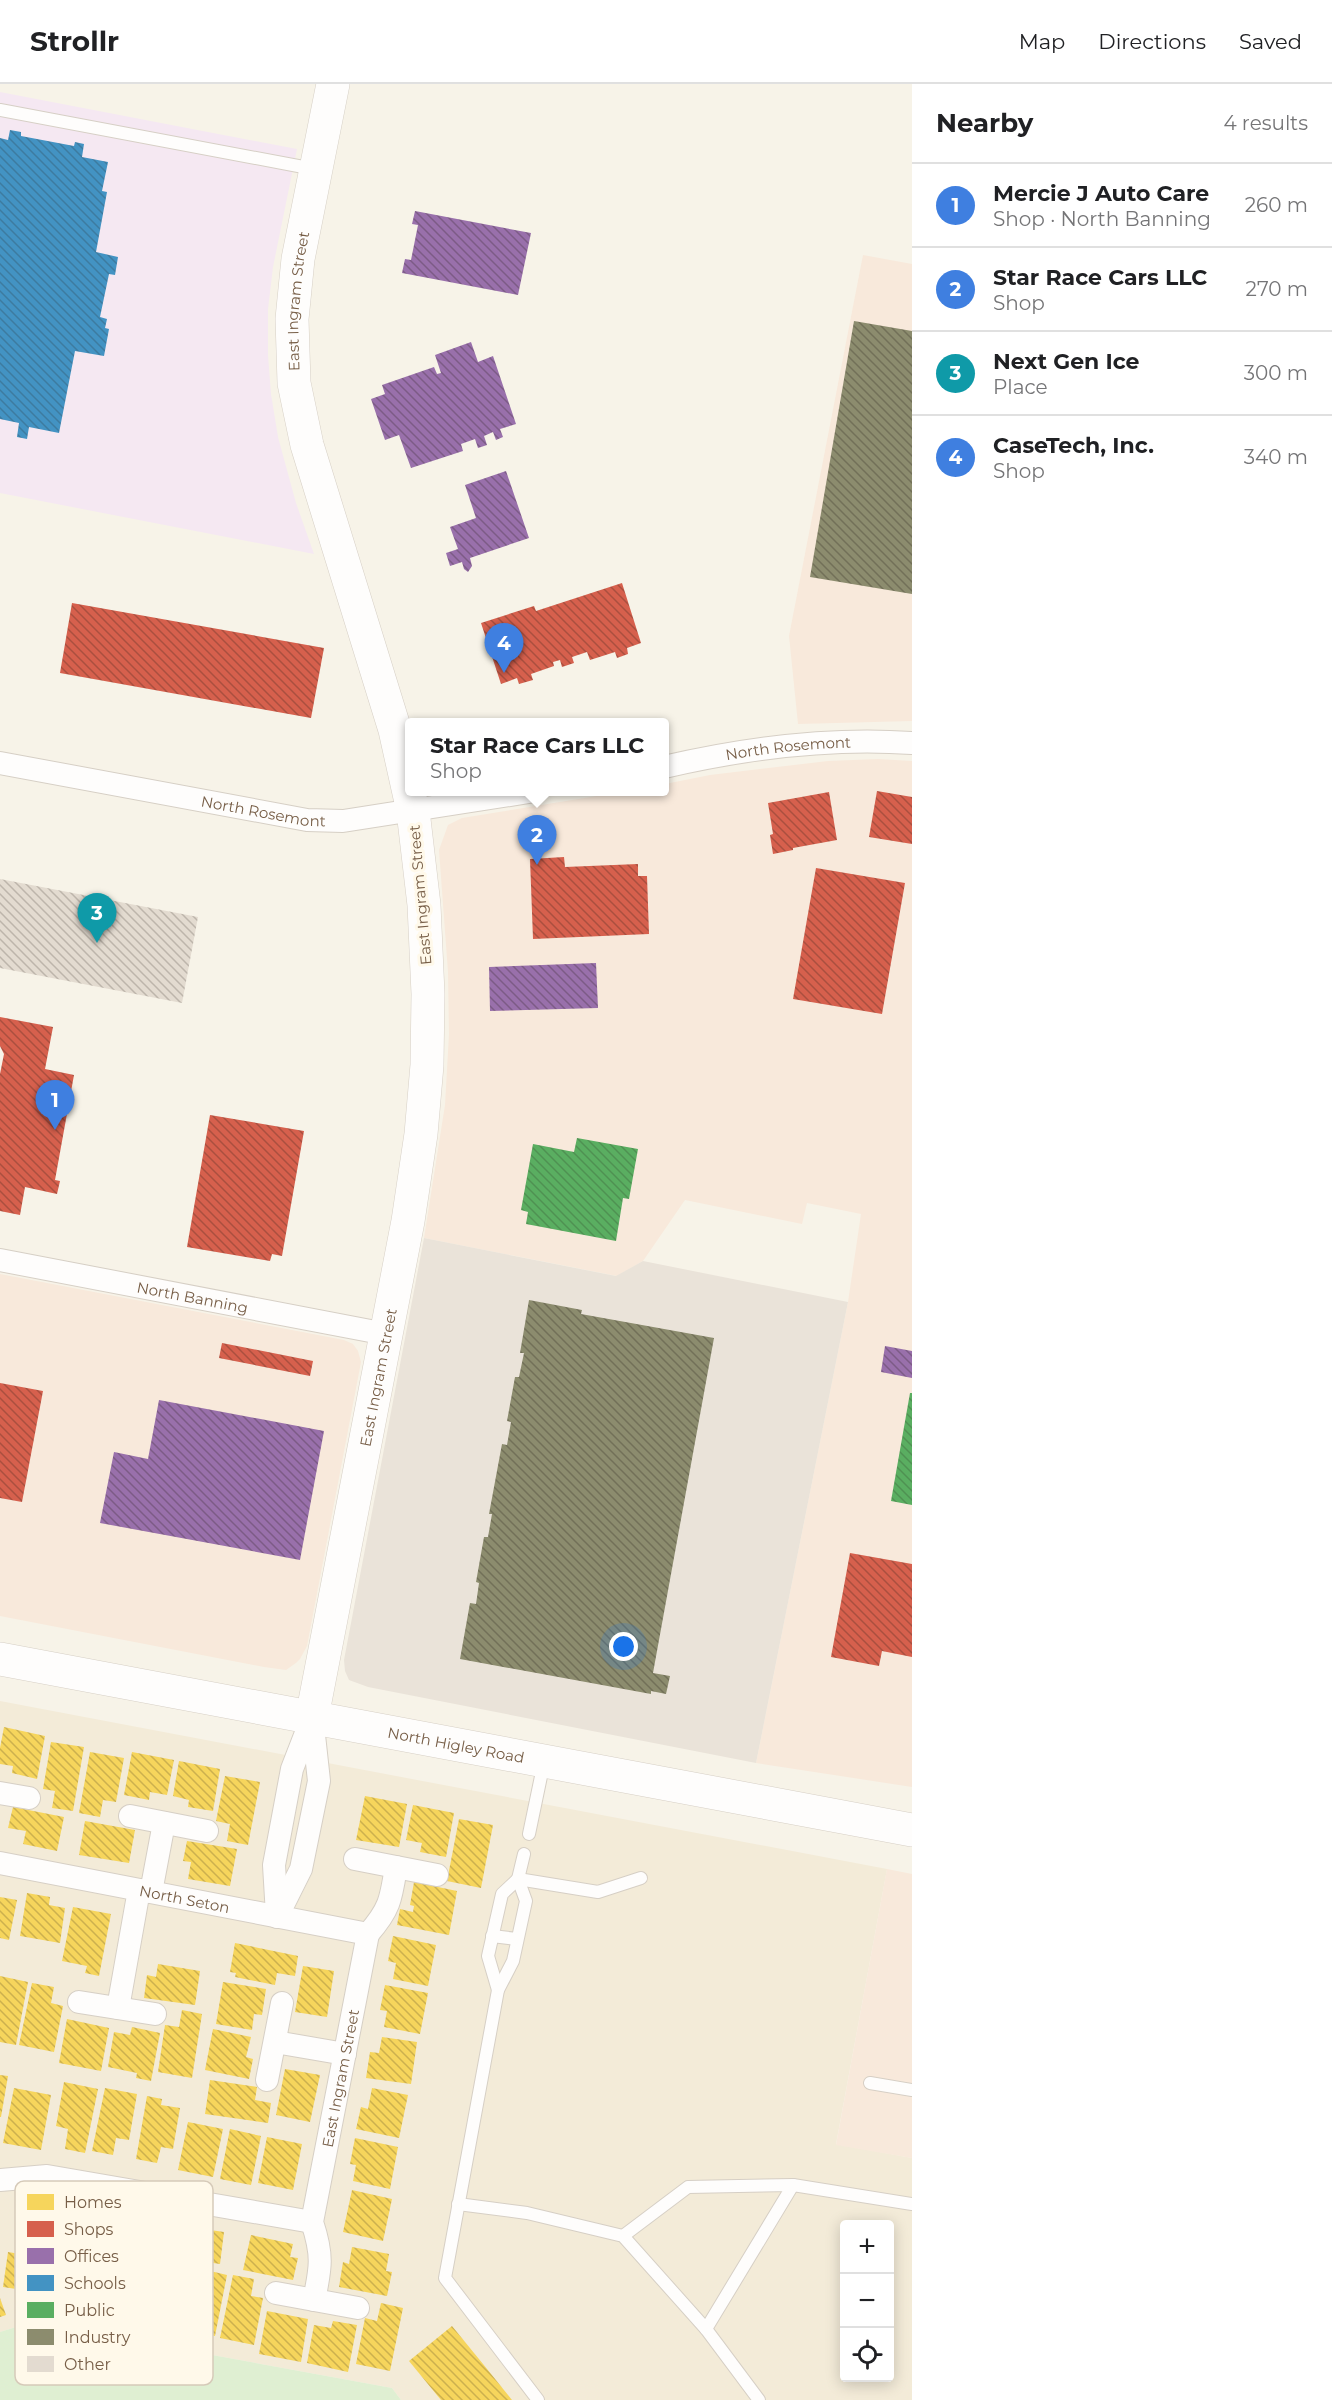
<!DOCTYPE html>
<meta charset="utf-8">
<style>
body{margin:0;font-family:Montserrat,sans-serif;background:#f2f2f2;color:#202124}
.controls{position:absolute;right:18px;bottom:18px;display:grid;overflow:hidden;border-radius:6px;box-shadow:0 3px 15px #0003}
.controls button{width:54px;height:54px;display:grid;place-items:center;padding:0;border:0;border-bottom:2px solid #e0e0e0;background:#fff;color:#202124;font:30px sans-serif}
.you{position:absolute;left:624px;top:1563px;width:21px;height:21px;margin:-15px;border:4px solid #fff;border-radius:50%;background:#1a73e8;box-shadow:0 0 0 9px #1a73e833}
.badge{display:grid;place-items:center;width:39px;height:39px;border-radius:50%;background:#a4927f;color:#fff;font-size:20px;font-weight:700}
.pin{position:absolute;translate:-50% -50px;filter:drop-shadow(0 2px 3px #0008)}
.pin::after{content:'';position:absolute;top:32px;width:21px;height:18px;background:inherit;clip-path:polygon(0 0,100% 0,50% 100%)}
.popup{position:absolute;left:405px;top:634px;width:264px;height:78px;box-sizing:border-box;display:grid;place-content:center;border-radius:6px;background:#fff;filter:drop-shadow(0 2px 4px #0005);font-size:20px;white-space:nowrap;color:#757577}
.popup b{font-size:22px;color:#202124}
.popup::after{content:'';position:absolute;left:50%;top:100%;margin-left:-12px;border:12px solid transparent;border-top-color:#fff}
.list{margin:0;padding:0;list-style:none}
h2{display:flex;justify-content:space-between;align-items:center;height:78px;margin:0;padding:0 24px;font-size:26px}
h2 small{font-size:20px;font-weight:400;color:#757577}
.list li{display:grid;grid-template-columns:39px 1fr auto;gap:18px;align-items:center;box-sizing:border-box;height:84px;padding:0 24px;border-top:2px solid #e0e0e0}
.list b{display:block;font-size:22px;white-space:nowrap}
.list p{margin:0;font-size:20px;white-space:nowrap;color:#757577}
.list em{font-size:20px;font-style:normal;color:#757577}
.icon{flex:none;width:33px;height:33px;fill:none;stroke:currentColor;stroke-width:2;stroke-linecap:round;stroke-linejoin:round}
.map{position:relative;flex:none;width:912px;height:2316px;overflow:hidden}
header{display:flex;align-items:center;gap:36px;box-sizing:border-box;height:84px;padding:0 30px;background:#fff;border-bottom:2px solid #e0e0e0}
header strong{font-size:28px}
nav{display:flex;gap:33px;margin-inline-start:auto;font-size:21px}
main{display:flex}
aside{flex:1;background:#fff}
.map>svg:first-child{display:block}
.residential{fill:#f3ebd8;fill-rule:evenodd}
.commercial{fill:#f8e9db}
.industrial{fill:#eae3d9}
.education{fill:#f5e8f2}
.grass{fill:#dfefd2}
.homes{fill:url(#homes-back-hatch)}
.shops{fill:url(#shops-back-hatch)}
.offices{fill:url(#offices-back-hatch)}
.schools{fill:url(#schools-back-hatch)}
.public{fill:url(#public-back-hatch)}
.industry{fill:url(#industry-back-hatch)}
.building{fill:url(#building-back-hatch)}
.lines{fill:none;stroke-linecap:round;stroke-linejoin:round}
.lane-casing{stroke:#d6cfc5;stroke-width:14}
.street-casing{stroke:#d6cfc5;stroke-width:24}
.secondary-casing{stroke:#d6cfc5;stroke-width:34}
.lane{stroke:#fefdfc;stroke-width:12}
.street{stroke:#fefdfc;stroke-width:22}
.secondary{stroke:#fefdfc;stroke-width:33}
.labels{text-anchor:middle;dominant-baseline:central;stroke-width:6;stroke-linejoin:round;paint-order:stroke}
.street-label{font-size:15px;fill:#775e47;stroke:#fff9ea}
.key{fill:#fff9ea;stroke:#d6cab9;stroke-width:1.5}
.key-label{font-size:16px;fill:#775e47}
</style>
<header>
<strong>Strollr</strong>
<nav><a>Map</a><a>Directions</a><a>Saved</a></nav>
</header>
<main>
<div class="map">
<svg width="912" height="2316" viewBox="0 0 912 2316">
<defs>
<pattern id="homes-back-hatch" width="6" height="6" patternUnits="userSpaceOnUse" patternTransform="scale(1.5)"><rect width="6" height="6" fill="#f6d55c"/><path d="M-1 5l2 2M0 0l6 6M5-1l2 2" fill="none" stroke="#ccb04e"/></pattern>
<pattern id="shops-back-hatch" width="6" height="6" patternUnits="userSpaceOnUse" patternTransform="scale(1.5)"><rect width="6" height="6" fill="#d6604d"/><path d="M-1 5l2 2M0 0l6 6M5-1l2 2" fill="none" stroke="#aa4f3f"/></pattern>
<pattern id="offices-back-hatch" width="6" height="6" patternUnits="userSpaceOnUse" patternTransform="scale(1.5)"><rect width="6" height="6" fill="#9970ab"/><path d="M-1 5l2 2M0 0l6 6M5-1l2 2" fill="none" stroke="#7c5b86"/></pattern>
<pattern id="schools-back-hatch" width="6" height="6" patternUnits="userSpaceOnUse" patternTransform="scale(1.5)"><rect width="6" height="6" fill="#4393c3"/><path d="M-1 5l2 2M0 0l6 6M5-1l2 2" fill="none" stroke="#3d7ba0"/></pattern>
<pattern id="public-back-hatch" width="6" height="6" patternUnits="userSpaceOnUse" patternTransform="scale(1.5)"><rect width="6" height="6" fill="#5aae61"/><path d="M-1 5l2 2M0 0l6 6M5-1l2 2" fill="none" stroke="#4f9152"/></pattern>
<pattern id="industry-back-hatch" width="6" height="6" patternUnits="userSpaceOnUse" patternTransform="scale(1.5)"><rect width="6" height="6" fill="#8c8c6e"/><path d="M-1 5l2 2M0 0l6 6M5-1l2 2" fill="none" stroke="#727058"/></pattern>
<pattern id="building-back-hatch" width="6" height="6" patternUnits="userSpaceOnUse" patternTransform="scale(1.5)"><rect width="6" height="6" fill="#e3dbd0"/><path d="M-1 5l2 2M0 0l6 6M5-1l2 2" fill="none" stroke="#bdb5ab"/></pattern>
</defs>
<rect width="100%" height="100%" fill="#f7f3e8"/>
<path class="residential" d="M0 1617 887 1785 836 2060 912 2074V2316H401L392 2304 32 2238 0 2248ZM844 2140H890V2294H844Z"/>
<g class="commercial">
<path d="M863 171 912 180V637L798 640 789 552Z"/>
<path d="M878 675 912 677V1703L756 1679 848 1218 861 1130 807 1119 802 1140 685 1116 643 1177 617 1192 424 1154 445 1021 449 950 448 888 439 766 448 741 462 734 621 708H664L665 700 710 691 828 677Z"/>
<path d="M0 1190 344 1256 353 1260 358 1267 361 1278 307 1562 300 1575 296 1579 286 1586 264 1583 0 1532Z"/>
<path d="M887 1785 912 1790V2074L836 2061Z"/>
</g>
<path class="industrial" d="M424 1154 616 1192 643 1177 848 1218 756 1679 368 1603 349 1596 345 1587 344 1576Z"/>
<path class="education" d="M0 8 297 65 273 183 268 225V271L271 310 278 353 296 419 314 470 0 409Z"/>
<path class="grass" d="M32 2238 392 2304 401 2316H0V2248Z"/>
<g class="homes">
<path d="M4 1643 45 1652 37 1695 12 1689 13 1682 0 1680V1664Z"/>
<path d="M51 1658 84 1663 73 1727 52 1724 55 1707 43 1705Z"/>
<path d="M90 1668 124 1674 116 1718 103 1716 100 1733 79 1729Z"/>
<path d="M132 1668 174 1676 167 1711 150 1708 149 1716 124 1711Z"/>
<path d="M179 1677 220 1685 213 1727 188 1723 189 1716 173 1712Z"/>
<path d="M225 1692 260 1698 248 1761 227 1757 230 1740 216 1737Z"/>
<path d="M365 1712 407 1720 399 1763 356 1756Z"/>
<path d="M413 1721 454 1729 446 1773 420 1768 422 1759 406 1756Z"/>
<path d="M13 1723 64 1733 57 1767 23 1760 26 1747 8 1744Z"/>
<path d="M459 1735 493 1741 481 1804 447 1797Z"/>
<path d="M85 1737 135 1746 129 1779 79 1771Z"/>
<path d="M187 1757 237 1765 230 1802 188 1795 191 1778 183 1777Z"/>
<path d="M414 1798 457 1807 449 1851 397 1841 400 1825 413 1828 414 1822 410 1821Z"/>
<path d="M27 1809 50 1813 49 1821 65 1824 60 1859 20 1852Z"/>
<path d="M0 1813 17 1816 9 1856 0 1854Z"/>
<path d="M73 1823 111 1830 99 1892 85 1889 87 1882 62 1877Z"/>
<path d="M393 1852 436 1861 428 1902 393 1895 396 1879 388 1877Z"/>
<path d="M235 1859 298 1872 295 1892 277 1889 275 1901 235 1893 236 1889 230 1888Z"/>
<path d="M158 1880 200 1887 195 1921 144 1914 147 1891 156 1893Z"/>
<path d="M303 1882 334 1887 327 1933 295 1928Z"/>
<path d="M0 1892 28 1898 16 1961 0 1958Z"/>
<path d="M223 1898 266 1905 262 1931 254 1930 252 1946 216 1940Z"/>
<path d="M32 1899 54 1903 51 1919 63 1922 54 1968 19 1961Z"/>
<path d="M385 1901 428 1909 420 1950 384 1943 387 1927 380 1926Z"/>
<path d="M182 1926 202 1930 192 1994 158 1988 165 1941 179 1943Z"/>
<path d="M67 1935 109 1944 101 1987 59 1979Z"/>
<path d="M132 1943 160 1949 151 1997 136 1994 137 1989 108 1983 114 1948 130 1951Z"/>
<path d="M213 1945 251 1953 246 1973 253 1975 249 1995 205 1986Z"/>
<path d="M382 1953 417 1958 411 2000 366 1994 370 1968 379 1969Z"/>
<path d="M285 1985 320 1991 310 2038 276 2031Z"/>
<path d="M0 1991 8 1992 1 2033H0Z"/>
<path d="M210 1996 257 2003 255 2016 271 2019 268 2039 205 2030Z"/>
<path d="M64 1998 98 2005 85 2069 65 2065 68 2045 56 2042Z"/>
<path d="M14 2004 51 2011 41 2066 3 2059Z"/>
<path d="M105 2004 137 2010 129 2056 116 2054 113 2071 92 2067Z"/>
<path d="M372 2004 408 2011 399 2054 356 2045 361 2023 368 2025Z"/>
<path d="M147 2012 162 2015 161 2021 180 2024 173 2065 161 2063 157 2079 136 2075Z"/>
<path d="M188 2038 223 2045 213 2093 178 2086Z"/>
<path d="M230 2045 261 2052 251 2101 220 2095Z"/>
<path d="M267 2053 302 2060 293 2106 258 2099Z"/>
<path d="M355 2054 398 2063 390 2105 353 2097 356 2081 350 2080Z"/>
<path d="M352 2106 392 2115 383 2157 343 2148Z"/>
<path d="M75 2119 122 2128 115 2162 68 2153Z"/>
<path d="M176 2141 224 2148 220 2180 172 2173Z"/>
<path d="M251 2151 293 2160 290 2173 298 2174 293 2196 243 2186Z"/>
<path d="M22 2152 43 2155 36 2208 3 2203 8 2168 20 2170Z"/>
<path d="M56 2157 79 2162 76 2179 88 2181 79 2227 44 2220Z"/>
<path d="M352 2163 389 2170 386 2187 392 2188 387 2212 339 2203 343 2178 349 2180Z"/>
<path d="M206 2186 227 2191 215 2252 181 2245 190 2201 202 2203Z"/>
<path d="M93 2191 118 2196 117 2204 132 2206 127 2242 86 2235Z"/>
<path d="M233 2191 254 2195 251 2212 263 2214 254 2261 220 2254Z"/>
<path d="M156 2204 183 2208 176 2250 133 2243 138 2208 155 2211Z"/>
<path d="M0 2214 6 2231 0 2233Z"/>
<path d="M381 2219 403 2224 390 2287 356 2280 365 2234 377 2237Z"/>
<path d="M267 2227 308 2235 301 2278 259 2270Z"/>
<path d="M333 2237 357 2241 348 2288 307 2279 314 2241 331 2244Z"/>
<path d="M452 2242 483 2280 512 2316H441L409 2277Z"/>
</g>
<g class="shops">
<path d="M622 499 641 559 627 564 628 570 617 574 615 568 590 576 587 568 572 573 574 579 562 583 560 576 553 578 554 582 531 590 533 596 519 600 517 594 501 600 481 539 534 522 536 527Z"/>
<path d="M72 519 324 564 311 634 60 589Z"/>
<path d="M877 707 912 713V760L869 753Z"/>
<path d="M829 708 837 756 793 764V766L773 770 770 751 773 750 768 719Z"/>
<path d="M564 773 565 783 638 780V792H647L649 850 533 855 530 775Z"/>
<path d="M816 784 905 799 882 930 793 915Z"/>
<path d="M0 933 53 943 45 985 74 991 55 1096 60 1097 57 1110 25 1103 20 1131 0 1127V990L4 970 0 962Z"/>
<path d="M210 1031 304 1047 282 1172 272 1170 270 1177 187 1163Z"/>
<path d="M222 1259 313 1277 310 1292 219 1274Z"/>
<path d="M0 1299 43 1307 22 1418 0 1414Z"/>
<path d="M850 1469 912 1480V1573L882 1567 879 1582 831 1573Z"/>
</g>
<g class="offices">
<path d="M415 127 531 149 518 211 402 189 405 175 411 176 418 141 412 140Z"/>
<path d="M471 258 478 278 493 272 516 340 500 345 503 353 496 356 493 348 484 352 487 361 478 364 475 355 461 360 463 367 411 384 399 351 385 356 371 315 385 310 382 301 434 283 437 290 441 289 435 271Z"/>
<path d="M506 387 529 454 470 474 472 482 468 488 464 485 462 478 450 482 446 469 458 465 450 443 476 434 465 401Z"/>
<path d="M596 879 598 924 490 927 489 883Z"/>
<path d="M885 1262 912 1267V1294L881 1288Z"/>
<path d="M159 1316 324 1347 300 1476 100 1439 114 1368 148 1375Z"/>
</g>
<path class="schools" d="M10 46 21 48V52L74 62 75 58 84 60 82 73 108 78 102 107 107 108 96 168 118 173 115 191 109 190 100 233 107 235 105 244 109 245 104 272 75 267 59 349 29 343 27 355 17 353 19 339 0 335V54L8 56Z"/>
<g class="public">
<path d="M577 1054 638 1065 629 1115 623 1114 616 1157 526 1140 528 1128 521 1126 533 1060 574 1068Z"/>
<path d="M910 1309H912V1421L891 1417Z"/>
</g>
<g class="industry">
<path d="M854 237 912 247V510L810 493Z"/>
<path d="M529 1216 582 1226 581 1230 714 1254 653 1589 670 1592 666 1610 651 1607V1610L460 1575 470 1519 476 1520 479 1499 476 1498 484 1453H488L492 1430H489L502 1360 507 1361 511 1338 507 1337 515 1293H519L524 1269H520Z"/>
</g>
<path class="building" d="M0 795 198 833 182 919 0 884Z"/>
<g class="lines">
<defs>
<g id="lane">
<path d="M0 26 314 85"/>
<path d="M529 1750 544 1678"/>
<path d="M524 1770 518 1795 526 1817 513 1877 498 1906 445 2194 538 2316"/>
<path d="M518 1795 598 1808 641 1794"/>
<path d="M492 1852 517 1855"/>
<path d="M498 1906 488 1872 502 1810 518 1795"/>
<path d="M870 1999 912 2006"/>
<path d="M458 2120 527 2129 623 2152 706 2245 759 2316"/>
<path d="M623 2152 688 2103 793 2101 912 2120"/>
<path d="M706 2245 793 2101"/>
</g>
<g id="street">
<path id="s1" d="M0 679 307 736 343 737 529 708"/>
<path id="s2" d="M664 683C746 664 828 653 912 659"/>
<path id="s3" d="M0 1176 386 1250"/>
<path d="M0 1709 29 1714"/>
<path d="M130 1732 207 1747"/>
<path d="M355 1775 437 1791"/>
<path id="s4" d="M0 1779 368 1850"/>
<path d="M151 1808 164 1739"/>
<path d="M277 1831 274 1781 292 1685 311 1636"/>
<path d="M277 1833 301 1785 319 1697 312 1633"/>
<path d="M368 1850C390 1825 391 1815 396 1783"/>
<path d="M79 1918 155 1930"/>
<path d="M118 1924 139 1806"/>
<path d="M275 1958 345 1970"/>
<path d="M267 1996 282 1919"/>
<path d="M0 2096 47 2092 312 2138"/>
<path d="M101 2177 180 2191"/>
<path d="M141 2184 155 2111"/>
<path d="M276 2209 358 2224"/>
<path id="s5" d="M314 2216C321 2183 323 2171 312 2138L368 1850"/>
</g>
<g id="secondary">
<path id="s6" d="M0 1575 912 1746"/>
<path id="s7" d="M312 1633 408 1137 421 1050 427 981 428 910 424 821 413 727 395 646 307 361 294 299 292 235 298 175 333 0"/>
</g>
</defs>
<use href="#lane" class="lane-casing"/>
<use href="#street" class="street-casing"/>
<use href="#secondary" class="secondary-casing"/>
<use href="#lane" class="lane"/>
<use href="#street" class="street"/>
<use href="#secondary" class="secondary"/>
</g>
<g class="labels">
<g class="street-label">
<text stroke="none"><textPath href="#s7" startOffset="1444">East Ingram Street</textPath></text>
<text stroke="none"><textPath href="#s2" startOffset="126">North Rosemont</textPath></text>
<text stroke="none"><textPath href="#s1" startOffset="268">North Rosemont</textPath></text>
<text transform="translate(420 811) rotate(-95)">East Ingram Street</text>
<text stroke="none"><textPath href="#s3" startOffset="196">North Banning</textPath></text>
<text stroke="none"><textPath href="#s7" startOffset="346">East Ingram Street</textPath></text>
<text stroke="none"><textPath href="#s6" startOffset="464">North Higley Road</textPath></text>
<text stroke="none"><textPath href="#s4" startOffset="188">North Seton</textPath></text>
<text stroke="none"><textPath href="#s5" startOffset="226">East Ingram Street</textPath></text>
</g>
</g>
<rect x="15" y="2097" width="198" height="204" rx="9" class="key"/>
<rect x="27" y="2110" width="27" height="16" fill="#f6d55c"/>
<rect x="27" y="2137" width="27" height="16" fill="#d6604d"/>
<rect x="27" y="2164" width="27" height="16" fill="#9970ab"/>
<rect x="27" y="2191" width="27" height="16" fill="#4393c3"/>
<rect x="27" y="2218" width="27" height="16" fill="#5aae61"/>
<rect x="27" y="2245" width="27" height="16" fill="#8c8c6e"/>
<rect x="27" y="2272" width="27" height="16" fill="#e3dbd0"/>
<g class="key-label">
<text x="64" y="2124">Homes</text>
<text x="64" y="2151">Shops</text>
<text x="64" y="2178">Offices</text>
<text x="64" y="2205">Schools</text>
<text x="64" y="2232">Public</text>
<text x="64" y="2259">Industry</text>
<text x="64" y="2286">Other</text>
</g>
</svg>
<div class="controls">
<button>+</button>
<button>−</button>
<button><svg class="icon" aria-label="locate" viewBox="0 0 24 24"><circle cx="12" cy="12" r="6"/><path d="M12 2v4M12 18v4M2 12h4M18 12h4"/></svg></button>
</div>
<div class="you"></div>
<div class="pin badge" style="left:55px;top:1046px;background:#3f7fe0">1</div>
<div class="pin badge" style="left:537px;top:781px;background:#3f7fe0">2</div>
<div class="popup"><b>Star Race Cars LLC</b>Shop</div>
<div class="pin badge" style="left:97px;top:859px;background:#0f9aa8">3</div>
<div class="pin badge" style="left:504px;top:589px;background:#3f7fe0">4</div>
</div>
<aside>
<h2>Nearby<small>4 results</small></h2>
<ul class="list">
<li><span class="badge" style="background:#3f7fe0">1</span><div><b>Mercie J Auto Care</b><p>Shop · North Banning</p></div><em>260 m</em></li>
<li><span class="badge" style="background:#3f7fe0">2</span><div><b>Star Race Cars LLC</b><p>Shop</p></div><em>270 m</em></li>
<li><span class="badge" style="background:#0f9aa8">3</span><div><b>Next Gen Ice</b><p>Place</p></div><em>300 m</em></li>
<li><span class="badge" style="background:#3f7fe0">4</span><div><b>CaseTech, Inc.</b><p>Shop</p></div><em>340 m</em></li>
</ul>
</aside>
</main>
